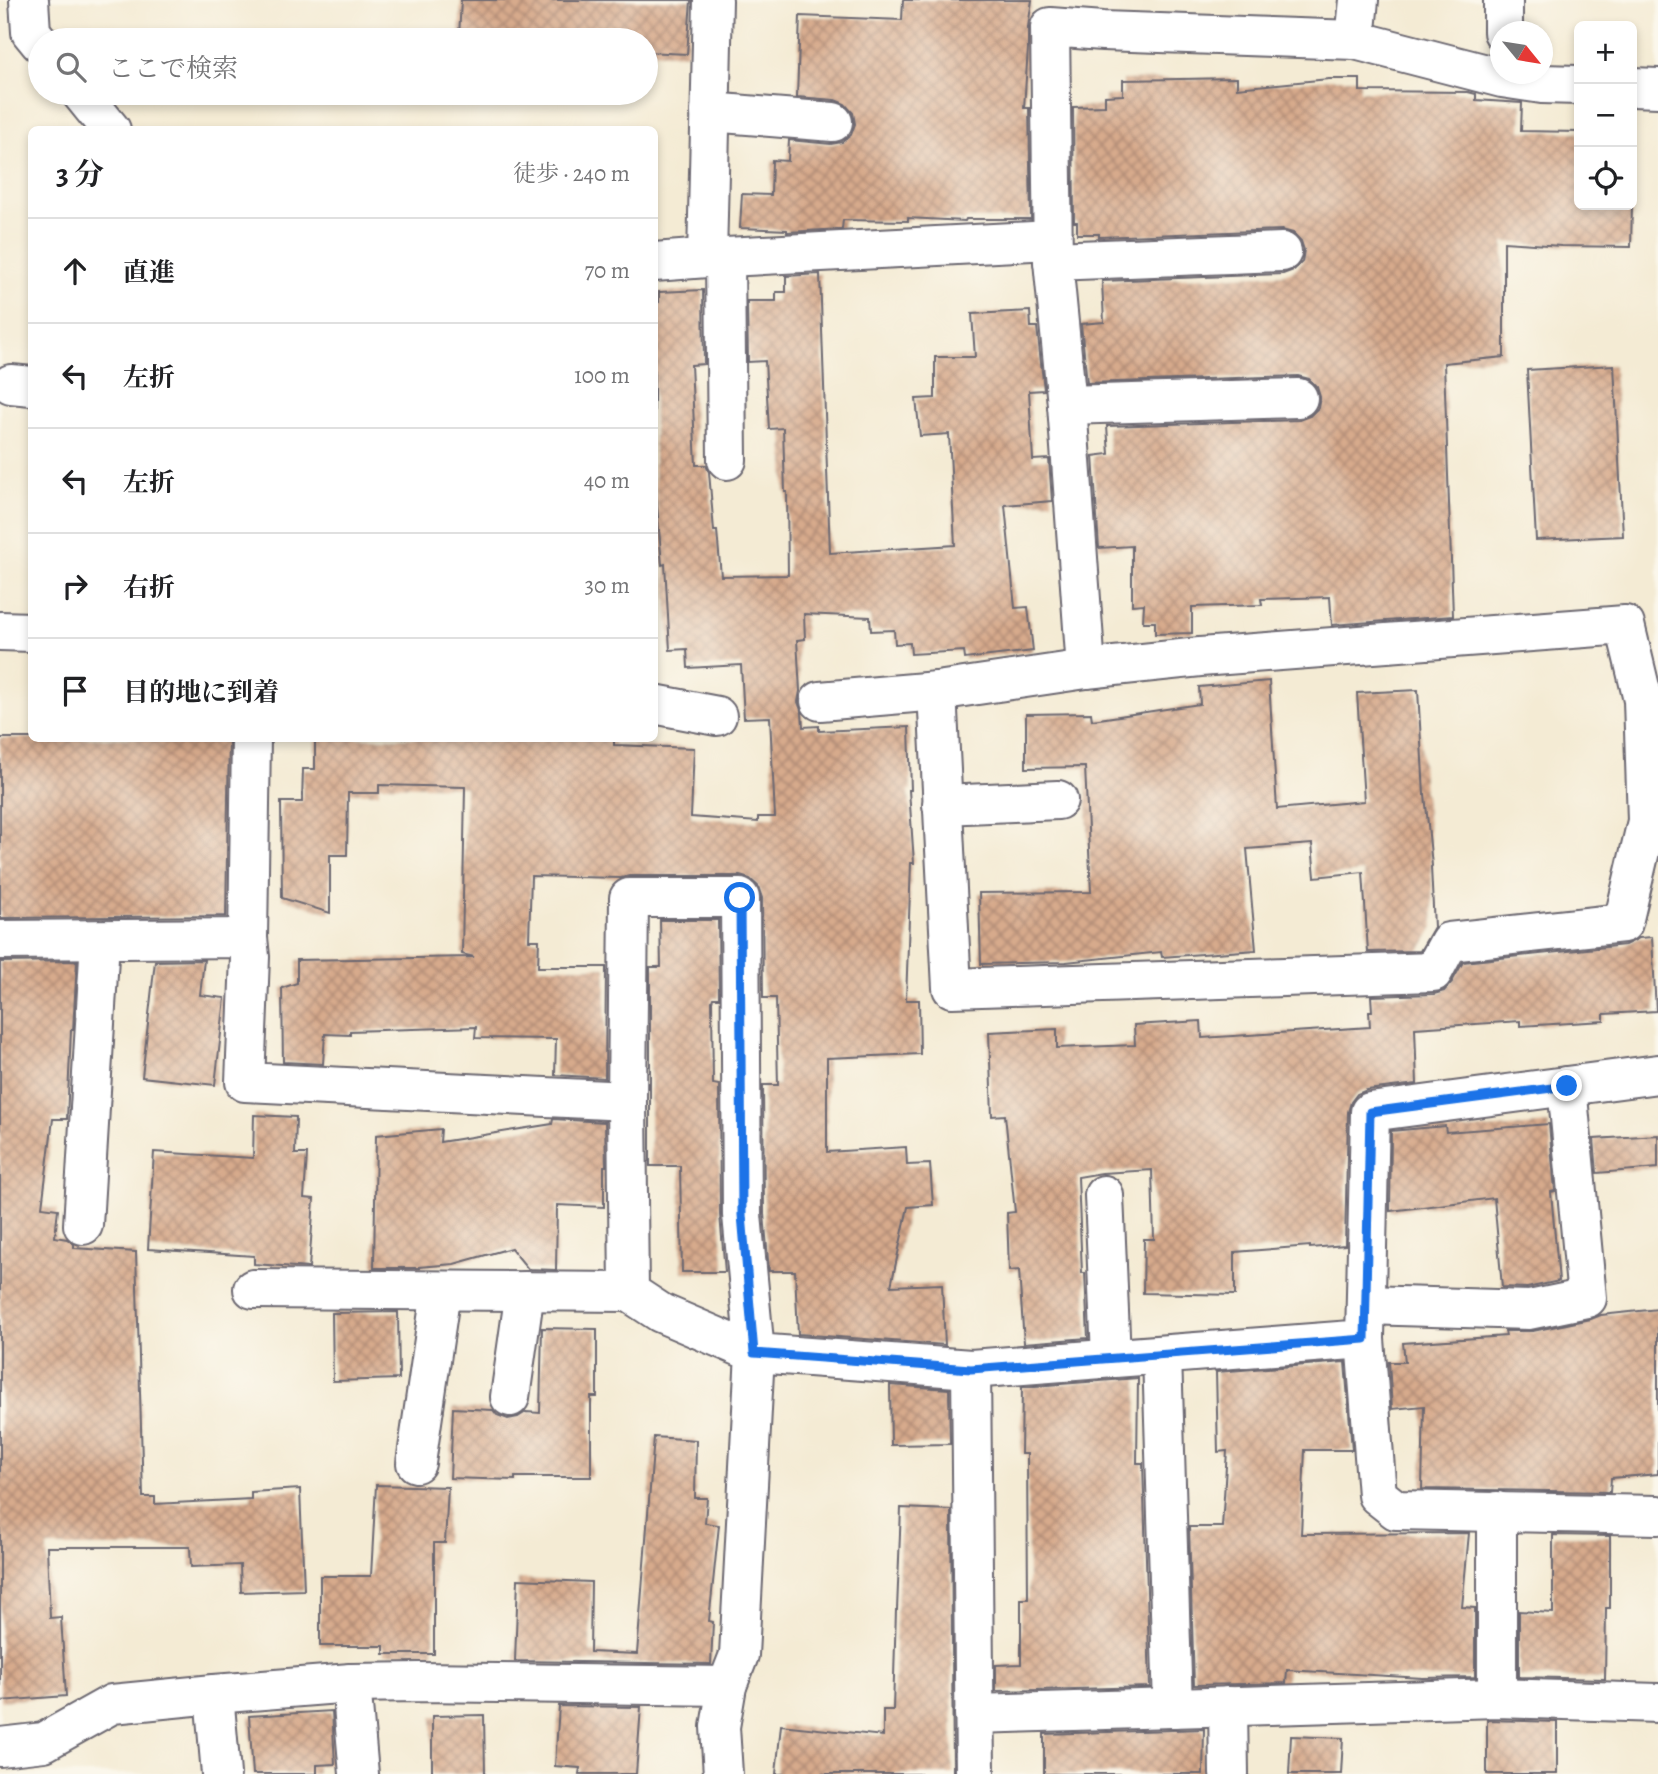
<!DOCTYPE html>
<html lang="ja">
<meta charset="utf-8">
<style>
body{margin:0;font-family:Alegreya,"Noto Serif JP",serif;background:#f6f6f6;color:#202124}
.controls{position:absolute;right:21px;top:21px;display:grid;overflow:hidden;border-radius:10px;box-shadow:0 4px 10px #0003}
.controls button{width:63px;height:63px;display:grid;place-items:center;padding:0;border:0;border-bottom:2px solid #e0e0e0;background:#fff;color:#202124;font:35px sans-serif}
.compass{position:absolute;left:1490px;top:21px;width:63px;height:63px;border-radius:50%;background:#fff;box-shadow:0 4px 10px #0003;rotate:120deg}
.stop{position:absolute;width:21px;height:21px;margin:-16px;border:5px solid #1a73e8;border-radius:50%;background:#fff}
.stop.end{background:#1a73e8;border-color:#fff;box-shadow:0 2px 7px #0008}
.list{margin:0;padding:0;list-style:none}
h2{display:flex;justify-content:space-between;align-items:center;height:91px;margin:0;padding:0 28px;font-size:30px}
h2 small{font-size:23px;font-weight:400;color:#757577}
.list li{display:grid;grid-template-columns:46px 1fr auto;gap:21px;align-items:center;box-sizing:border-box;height:105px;padding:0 28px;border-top:2px solid #e0e0e0}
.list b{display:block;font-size:26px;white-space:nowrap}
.list em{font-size:23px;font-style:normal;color:#757577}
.icon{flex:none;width:38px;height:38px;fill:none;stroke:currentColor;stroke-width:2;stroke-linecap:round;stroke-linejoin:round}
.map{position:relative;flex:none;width:1658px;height:1774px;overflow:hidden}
.search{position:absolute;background:#fff;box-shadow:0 4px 10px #0003;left:28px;top:28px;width:630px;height:77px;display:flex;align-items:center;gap:18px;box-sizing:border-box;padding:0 24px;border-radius:38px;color:#757577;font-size:26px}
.panel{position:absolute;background:#fff;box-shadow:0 4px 10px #0003;left:28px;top:126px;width:630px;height:616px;border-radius:10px}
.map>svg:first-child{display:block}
.building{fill:url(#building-cross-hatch)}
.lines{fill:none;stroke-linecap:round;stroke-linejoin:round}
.minor-casing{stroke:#6c6871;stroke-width:42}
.minor{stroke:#fff;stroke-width:38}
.route{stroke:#1a73e8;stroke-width:9}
</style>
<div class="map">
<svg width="1658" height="1774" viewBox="0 0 1658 1774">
<defs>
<pattern id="building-cross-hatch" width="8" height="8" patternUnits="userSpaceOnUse" patternTransform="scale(1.75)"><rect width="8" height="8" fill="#d7aa8c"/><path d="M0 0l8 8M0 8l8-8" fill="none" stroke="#ae8a74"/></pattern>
</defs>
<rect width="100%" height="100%" fill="#fbf7ec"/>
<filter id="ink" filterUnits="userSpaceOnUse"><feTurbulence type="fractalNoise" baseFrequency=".0143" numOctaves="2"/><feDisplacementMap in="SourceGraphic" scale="14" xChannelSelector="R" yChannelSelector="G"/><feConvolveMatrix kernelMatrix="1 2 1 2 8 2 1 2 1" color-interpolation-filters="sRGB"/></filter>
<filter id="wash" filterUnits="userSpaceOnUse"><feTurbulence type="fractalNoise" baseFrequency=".00686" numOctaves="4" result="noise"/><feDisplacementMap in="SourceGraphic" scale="28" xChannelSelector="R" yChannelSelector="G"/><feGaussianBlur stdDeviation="1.57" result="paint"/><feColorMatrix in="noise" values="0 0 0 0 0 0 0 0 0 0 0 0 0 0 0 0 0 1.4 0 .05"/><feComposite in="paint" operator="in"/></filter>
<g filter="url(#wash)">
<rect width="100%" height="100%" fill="#f4ebd4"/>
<g id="blocks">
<g class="building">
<path d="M461 0H691L687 54 646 52V40H528L459 37Z"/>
<path d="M903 0H1032L1028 27V48L1024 108H1029L1031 219H966L965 221 908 218V221L843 220 842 229 787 232V230L740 228 742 194 771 195 772 160 788 161 789 140 831 144 842 142 851 135 855 124 853 113 845 104 835 100 797 97 800 16 902 20Z"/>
<path d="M1237 78V88L1329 79H1360V91L1468 92 1476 94V100L1522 103 1521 131 1579 132V205H1632L1631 247 1561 246 1504 242V357L1444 363 1453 616 1332 625 1330 597 1261 599 1262 605 1192 607V633L1155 634V622H1143L1144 604 1132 605V546L1099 548 1093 456 1109 454 1107 426 1299 420 1310 416 1318 408 1320 397 1317 387 1309 379 1298 376 1087 383 1081 324 1104 322 1102 281 1283 274 1294 270 1302 262 1304 250 1301 241 1293 233 1282 230 1099 237V234H1077V222H1074L1073 107 1105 106V96L1123 95V80Z"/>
<path d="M820 274 830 553 955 545 949 434 920 436 916 399 935 398V357H975L972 314 1030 311 1031 327H1037L1044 390 1029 391 1033 460 1049 459 1052 501 1005 505 1015 608 1028 607 1033 651 965 659 964 651 911 654 910 643 895 644 894 630 871 631 870 617 804 614 805 639 797 640 800 691 798 702 802 713 803 727 819 726V731L909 727 911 790H909L914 863H911L906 1000H919L920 1054 827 1058V1152L906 1147 907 1165 930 1164 933 1205 908 1207 891 1286 942 1284 945 1345 798 1334 795 1271H769L764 1214 763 1085H778L776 998H763L762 898 758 886 750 879 740 876H629L621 878 531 876 529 940H539L538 967H606L605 1078 555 1075 556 1039 475 1038 476 1027 350 1031V1035L325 1034 323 1064 283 1062 282 988 297 983V960L474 957 462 954 465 787 379 785V793H348L347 855H330V913L282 898 281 802H302L303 769H315V738H614V745L694 748 691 817 758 822V817H775L770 717 744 718 741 665 688 668 687 649 670 650 665 564 662 565 654 470V302H659V292L703 290 704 364 691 365 696 465H706L709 472 714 531H717L721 576 788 575 787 492H785L783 428 769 429 765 361 748 362 747 301H776V292H786V276Z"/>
<path d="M1614 365 1623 536 1536 540 1527 370Z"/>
<path d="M1269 681 1277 809 1364 801 1357 693 1418 690 1424 794H1425L1432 866 1431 867 1434 927 1420 951 1368 952 1363 872 1315 877 1312 844 1247 849 1256 950 1162 957 1161 952 1066 962 981 964 979 893 1091 892 1085 767 1026 768V714L1091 713 1092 720 1200 704 1199 687Z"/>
<path d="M0 738H229L226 916 0 918Z"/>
<path d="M660 920H718L719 998H713L712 1001 713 1084 719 1085 720 1215 725 1272H682L680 1166H650V967H661Z"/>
<path d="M1652 937 1656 1011 1604 1014V1021L1520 1026V1021L1415 1028 1417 1084 1367 1090 1357 1094 1351 1102 1348 1112 1345 1245 1310 1248V1246L1235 1252V1295L1143 1293 1144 1239H1154L1152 1170 1102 1173 1078 1177 1082 1273H1085L1088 1338 1024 1343 1019 1270 1009 1271 1007 1213 1015 1212 1005 1115 992 1116 989 1032 1057 1029V1048L1135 1045 1134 1025 1201 1021 1202 1038 1370 1027 1369 1011H1372L1371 996 1434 994 1444 991 1452 982 1463 962 1625 945 1639 938Z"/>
<path d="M204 960 200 995 225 998 215 1085 142 1077 155 961Z"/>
<path d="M77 961 73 1030H71L67 1119H53L42 1207 58 1209 55 1237 67 1239 74 1244V1248L136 1252 143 1497H155V1504L251 1499V1492L300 1489 304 1590 241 1592 240 1565 191 1567 190 1547H47L50 1618 61 1617 66 1696 0 1701V962Z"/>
<path d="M254 1115 296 1117 295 1154H307L304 1198 314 1199 309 1268 254 1264V1256L148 1249 154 1152 253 1158Z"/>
<path d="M553 1119 605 1122 606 1166H604V1207L557 1205 556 1270 528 1269 511 1248 454 1264 419 1267V1268H374L376 1135 441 1129 440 1142 552 1124Z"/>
<path d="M1549 1124 1555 1191 1551 1192 1559 1281 1527 1288 1502 1287 1494 1198 1390 1211 1391 1131 1445 1126 1446 1132Z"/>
<path d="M1658 1135V1168L1597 1173 1594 1139Z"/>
<path d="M1658 1309V1474L1611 1478 1610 1492 1422 1489 1424 1406 1392 1409 1389 1362H1405L1403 1343 1506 1336 1505 1331H1533L1591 1319 1601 1315Z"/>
<path d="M398 1312 399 1379 333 1381 332 1313Z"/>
<path d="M542 1328 597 1329V1397H591V1477H515V1480L450 1478 453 1408 493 1410 497 1415 508 1419 518 1417 526 1412 540 1413Z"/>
<path d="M1345 1362 1352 1450H1305L1301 1534 1469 1533 1462 1607 1475 1608V1677L1423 1678 1287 1670 1286 1683 1194 1685 1189 1527H1222L1227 1451 1218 1452 1216 1372Z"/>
<path d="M1138 1378 1137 1463H1143L1150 1687 996 1691V1665L1021 1664V1599H1028L1027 1454H1021L1022 1387Z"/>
<path d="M890 1385 949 1389 950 1444 891 1445Z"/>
<path d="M654 1437 696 1440 695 1498H707L705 1523 719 1525 709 1621 713 1622 711 1664 515 1661 518 1579 591 1582 590 1652 637 1654Z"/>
<path d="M376 1485 448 1487 445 1543H434V1654H384V1646H320V1576H371Z"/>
<path d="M901 1508 951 1510 953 1774H776L781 1725 883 1736V1710H893L896 1610H897Z"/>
<path d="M1553 1535 1610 1536V1608H1606L1605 1679 1519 1677V1611L1553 1613Z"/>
<path d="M559 1706 641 1707 636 1774H579L580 1768 555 1766Z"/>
<path d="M332 1711 335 1764 317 1765V1774H253L249 1716Z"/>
<path d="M484 1715 485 1774H432V1716Z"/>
<path d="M1487 1720 1557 1722V1774H1487Z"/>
<path d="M1204 1729 1203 1774H1044V1734Z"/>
<path d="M1291 1736 1343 1738 1341 1774H1289Z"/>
</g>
</g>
</g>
<g filter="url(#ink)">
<use href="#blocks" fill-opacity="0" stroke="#6c6871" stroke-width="2"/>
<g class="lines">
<defs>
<g id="minor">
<path d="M29 0 31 32 40 43"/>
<path d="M1503 32V0"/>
<path d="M1355 40 1359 0"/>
<path d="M1632 87 1658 88"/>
<path d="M81 93 111 130"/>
<path d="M710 112 833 122"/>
<path d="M725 257 727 460"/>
<path d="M707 258 1052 240"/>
<path d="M1053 261 1282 252"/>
<path d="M654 262 707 258 713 0"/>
<path d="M11 384 32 386"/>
<path d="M1067 405 1298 398"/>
<path d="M1625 625 1643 700 1647 821 1623 923 1449 942 1433 972 952 988 937 691 1086 669 1200 657Z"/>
<path d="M0 631 32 632"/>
<path d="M1086 669 1067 405 1053 261 1050 27 1103 31 1355 40 1502 78 1542 84 1579 85"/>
<path d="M820 701 937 691"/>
<path d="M654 704 717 716"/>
<path d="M942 805 1058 800"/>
<path d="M248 938 251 738"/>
<path d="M0 940 248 938 250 957 245 1082 627 1101"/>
<path d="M1104 1195 1111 1358"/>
<path d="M83 1225 100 940"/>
<path d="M253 1289 629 1292"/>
<path d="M1366 1305 1529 1310 1587 1298 1567 1086"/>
<path d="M1365 1339 1377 1495 1396 1510 1658 1515"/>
<path d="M1162 1355 1173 1708"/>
<path d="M971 1369 975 1774"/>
<path d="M510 1397 525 1291"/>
<path d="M416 1463 441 1291"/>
<path d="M1497 1511V1698"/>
<path d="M351 1683 359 1774"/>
<path d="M214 1694 221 1774"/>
<path d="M1228 1706 1229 1774"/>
<path d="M974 1714 1497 1698 1658 1703"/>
<path d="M0 1747 44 1742 112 1704 214 1694 351 1683 419 1682 727 1686"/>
<path d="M723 1774 720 1727 727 1686 739 1655 755 1353 742 1215 740 898H629L627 1101 629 1292 661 1313 755 1353 971 1369 1365 1339 1370 1112 1658 1074"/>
</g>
</defs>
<use href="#minor" class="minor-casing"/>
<use href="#minor" class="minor"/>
</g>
</g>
<g class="lines" filter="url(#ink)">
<path class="route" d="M740 898 742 1215 754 1353 971 1369 1365 1339 1370 1112 1567 1086"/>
</g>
</svg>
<div class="controls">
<button>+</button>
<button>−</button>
<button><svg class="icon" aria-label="locate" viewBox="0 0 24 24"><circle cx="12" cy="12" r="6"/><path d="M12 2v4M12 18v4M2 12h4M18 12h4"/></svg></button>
</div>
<svg class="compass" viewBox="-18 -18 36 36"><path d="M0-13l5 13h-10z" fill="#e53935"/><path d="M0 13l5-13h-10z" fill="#757577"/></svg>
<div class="stop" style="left:740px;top:898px"></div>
<div class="stop end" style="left:1567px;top:1086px"></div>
<div class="search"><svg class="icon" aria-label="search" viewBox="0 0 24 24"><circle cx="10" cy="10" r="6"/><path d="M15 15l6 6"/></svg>ここで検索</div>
<section class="panel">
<h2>3 分<small>徒歩 · 240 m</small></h2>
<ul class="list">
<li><svg class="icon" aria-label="ahead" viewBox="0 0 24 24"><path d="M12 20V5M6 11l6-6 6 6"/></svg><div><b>直進</b></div><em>70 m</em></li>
<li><svg class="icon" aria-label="left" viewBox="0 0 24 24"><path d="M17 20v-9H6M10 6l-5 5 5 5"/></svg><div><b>左折</b></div><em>100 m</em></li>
<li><svg class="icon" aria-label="left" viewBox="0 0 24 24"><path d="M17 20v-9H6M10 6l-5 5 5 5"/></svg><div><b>左折</b></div><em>40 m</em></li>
<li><svg class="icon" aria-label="right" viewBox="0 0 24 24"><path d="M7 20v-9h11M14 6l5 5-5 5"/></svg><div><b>右折</b></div><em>30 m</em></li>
<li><svg class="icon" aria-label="arrive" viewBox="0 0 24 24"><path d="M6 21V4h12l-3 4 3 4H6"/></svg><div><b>目的地に到着</b></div></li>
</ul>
</section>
</div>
